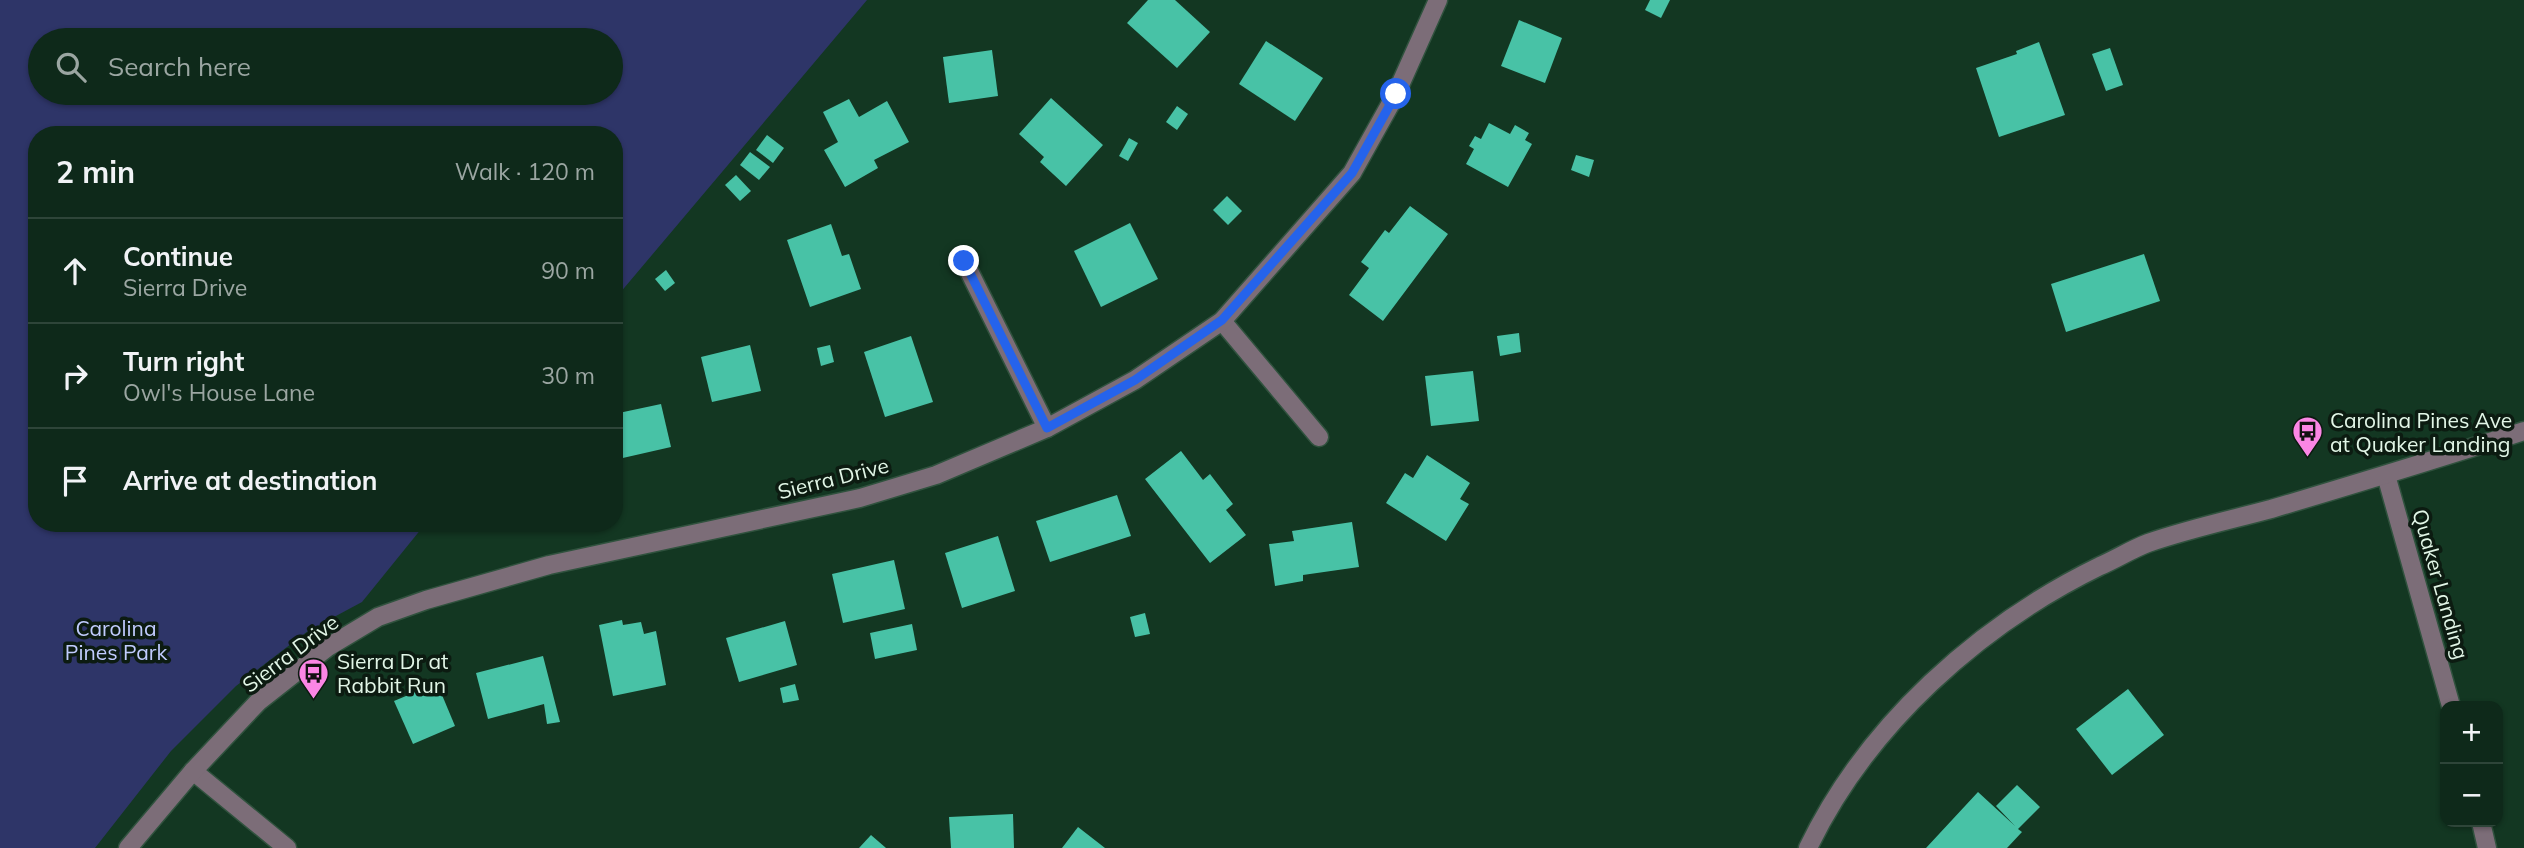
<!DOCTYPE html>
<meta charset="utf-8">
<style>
body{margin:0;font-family:Mulish,sans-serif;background:#173123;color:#f1f3f6}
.controls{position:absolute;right:21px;bottom:21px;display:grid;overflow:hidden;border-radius:14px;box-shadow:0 2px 5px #0004}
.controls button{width:63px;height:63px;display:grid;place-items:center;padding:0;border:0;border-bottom:2px solid #2e4539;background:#0e291a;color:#f1f3f6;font:35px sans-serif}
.stop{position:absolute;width:21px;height:21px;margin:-16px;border:5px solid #2563eb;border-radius:50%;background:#fff}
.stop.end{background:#2563eb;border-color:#fff;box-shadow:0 2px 7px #0008}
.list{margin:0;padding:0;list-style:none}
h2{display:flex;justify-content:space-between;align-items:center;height:91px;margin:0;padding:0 28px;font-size:30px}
h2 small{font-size:23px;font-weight:400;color:#9ba6a2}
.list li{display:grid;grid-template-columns:46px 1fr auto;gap:21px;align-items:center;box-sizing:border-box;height:105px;padding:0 28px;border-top:2px solid #2e4539}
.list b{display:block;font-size:26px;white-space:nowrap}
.list p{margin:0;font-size:23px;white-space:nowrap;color:#9ba6a2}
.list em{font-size:23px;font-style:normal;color:#9ba6a2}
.icon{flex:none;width:38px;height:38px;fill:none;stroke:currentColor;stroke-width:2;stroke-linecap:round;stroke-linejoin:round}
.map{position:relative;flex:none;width:2524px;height:848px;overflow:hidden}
.search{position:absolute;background:#0e291a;box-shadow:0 2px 5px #0004;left:28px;top:28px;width:595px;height:77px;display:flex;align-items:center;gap:18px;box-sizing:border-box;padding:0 24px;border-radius:38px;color:#9ba6a2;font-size:26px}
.panel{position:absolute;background:#0e291a;box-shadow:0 2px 5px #0004;left:28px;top:126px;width:595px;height:406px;border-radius:28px}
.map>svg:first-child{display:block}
.green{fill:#2e3568;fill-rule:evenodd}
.building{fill:#48c2a6}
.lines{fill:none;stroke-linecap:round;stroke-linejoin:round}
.minor-casing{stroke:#30523e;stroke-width:21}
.minor{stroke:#7c6d78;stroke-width:18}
.route{stroke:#2563eb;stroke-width:9}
.labels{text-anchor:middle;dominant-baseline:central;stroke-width:7;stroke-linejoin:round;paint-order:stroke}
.poi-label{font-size:21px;fill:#e2f6e7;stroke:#0c1b11;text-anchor:start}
.street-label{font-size:21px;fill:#e2f6e7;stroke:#0c1b11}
.park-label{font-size:21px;fill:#c1ccfe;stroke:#0c1b11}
</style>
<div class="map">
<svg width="2524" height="848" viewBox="0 0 2524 848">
<rect width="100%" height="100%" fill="#133722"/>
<path class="green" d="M0 0H867L614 300V135H37V523H426L362 602 308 631 236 686 171 751 95 848H0ZM611 40V93H40V40Z"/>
<g class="building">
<path d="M1148 0H1175L1210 32 1177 68 1127 23Z"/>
<path d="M1650 0H1670L1661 18 1645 10Z"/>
<path d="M1519 20 1562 38 1545 83 1501 66Z"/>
<path d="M1266 41 1323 78 1295 121 1239 84Z"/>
<path d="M2039 42 2065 115 1999 137 1976 68 2017 54 2016 51Z"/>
<path d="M2110 48 2123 85 2106 91 2092 54Z"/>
<path d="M992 50 998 96 949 103 943 57Z"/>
<path d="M1051 98 1103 145 1066 186 1040 162 1044 157 1019 134Z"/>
<path d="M849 99 859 117 887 101 909 142 874 160 878 168 845 187 824 150 838 142 823 112Z"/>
<path d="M1177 106 1188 114 1177 130 1166 122Z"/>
<path d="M1489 123 1510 134 1515 125 1529 133 1525 140 1532 144 1508 187 1466 164 1474 149 1469 146 1475 136 1481 139Z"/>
<path d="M767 135 784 148 773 163 756 150Z"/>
<path d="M1129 138 1138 143 1128 161 1119 156Z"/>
<path d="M750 152 770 167 759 180 740 165Z"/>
<path d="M1576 155 1594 160 1589 177 1571 170Z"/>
<path d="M736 175 751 191 740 201 725 185Z"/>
<path d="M1227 196 1242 211 1228 225 1213 210Z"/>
<path d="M1410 206 1448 234 1383 321 1349 295 1369 268 1361 262 1385 230 1389 233Z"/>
<path d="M1130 223 1158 279 1101 307 1074 251Z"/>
<path d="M831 224 842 256 849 254 861 289 810 307 787 240Z"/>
<path d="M2144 254 2160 301 2066 332 2051 284Z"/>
<path d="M666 270 675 283 665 291 655 279Z"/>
<path d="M1519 333 1521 352 1500 356 1497 336Z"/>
<path d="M911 336 933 402 885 417 864 352Z"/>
<path d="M750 345 761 391 712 402 701 357Z"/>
<path d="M830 345 834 362 821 366 817 348Z"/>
<path d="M1473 371 1479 421 1431 426 1425 376Z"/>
<path d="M661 404 671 447 614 460V414Z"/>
<path d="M1181 451 1203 480 1210 474 1213 478 1233 504 1226 510 1246 535 1210 563 1145 479Z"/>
<path d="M1427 455 1470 483 1460 499 1469 504 1446 541 1386 503 1405 473 1413 478Z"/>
<path d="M1117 495 1131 536 1050 562 1036 521Z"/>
<path d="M1352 522 1359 567 1303 575V581L1275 586 1269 544 1294 541 1292 531Z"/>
<path d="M998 536 1015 591 962 608 945 553Z"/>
<path d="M894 560 905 609 843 623 832 574Z"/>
<path d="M1145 613 1150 634 1135 637 1130 617Z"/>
<path d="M622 620 623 625 641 622 644 634 656 631 666 685 613 696 599 625Z"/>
<path d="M785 621 797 665 739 682 726 638Z"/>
<path d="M912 624 917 650 875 659 870 633Z"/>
<path d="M543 656 560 722 547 724 544 704 488 719 476 673Z"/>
<path d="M437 683 455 726 413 744 394 701Z"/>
<path d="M795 684 799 700 783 703 780 688Z"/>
<path d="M2128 689 2164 735 2112 775 2076 729Z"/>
<path d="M2017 785 2040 807 2018 829 2022 832 2007 848H1926L1978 792 2015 826 1996 806Z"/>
<path d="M1013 814 1014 848H951L949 817Z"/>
<path d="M1078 827 1105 848H1062Z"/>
<path d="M871 835 886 848H859Z"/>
</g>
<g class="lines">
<defs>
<g id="minor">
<path d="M964 261 1047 428"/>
<path d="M1222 321 1319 437"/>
<path d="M2386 475 2451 706"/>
<path d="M193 771 287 848"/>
<path d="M2481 822 2487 848"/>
<path d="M128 848 193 771 258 702 328 647 378 617 426 600 549 565 860 498 936 475 1047 428 1135 380 1222 321 1352 173 1396 94 1438 0"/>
<path d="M1808 848C1867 725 1979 625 2100 566 2116 559 2132 549 2148 543 2188 529 2230 520 2271 509 2355 484 2440 458 2524 431"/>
</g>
</defs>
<use href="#minor" class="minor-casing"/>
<use href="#minor" class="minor"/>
</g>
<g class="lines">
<path class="route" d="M964 261 1047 428 1135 380 1222 320 1352 173 1396 94"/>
</g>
<defs>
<symbol id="bus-pin" viewBox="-11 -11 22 30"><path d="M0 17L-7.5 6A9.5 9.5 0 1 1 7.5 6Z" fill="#fb86e5" stroke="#0c1b11"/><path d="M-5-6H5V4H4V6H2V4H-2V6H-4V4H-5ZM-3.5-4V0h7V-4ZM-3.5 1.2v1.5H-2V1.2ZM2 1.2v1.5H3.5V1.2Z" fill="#111"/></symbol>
</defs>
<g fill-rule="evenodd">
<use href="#bus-pin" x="2290" y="414" width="35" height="47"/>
<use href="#bus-pin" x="296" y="656" width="35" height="47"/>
</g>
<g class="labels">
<g class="poi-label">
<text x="2330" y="420">Carolina Pines Ave<tspan x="2330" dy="24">at Quaker Landing</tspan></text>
<text x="337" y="661">Sierra Dr at<tspan x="337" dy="24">Rabbit Run</tspan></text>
</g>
<g class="street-label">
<text transform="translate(833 478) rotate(-14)">Sierra Drive</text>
<text transform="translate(2441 584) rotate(74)">Quaker Landing</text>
<text transform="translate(290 653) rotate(-37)">Sierra Drive</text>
</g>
<g class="park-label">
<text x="116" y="628">Carolina<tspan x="116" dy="24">Pines Park</tspan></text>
</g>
</g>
</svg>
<div class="controls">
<button>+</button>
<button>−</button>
</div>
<div class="stop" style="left:1396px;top:94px"></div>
<div class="stop end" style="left:964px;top:261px"></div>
<div class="search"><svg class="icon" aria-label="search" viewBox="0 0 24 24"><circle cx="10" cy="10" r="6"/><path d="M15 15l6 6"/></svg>Search here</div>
<section class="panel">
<h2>2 min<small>Walk · 120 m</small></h2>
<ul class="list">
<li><svg class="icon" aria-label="ahead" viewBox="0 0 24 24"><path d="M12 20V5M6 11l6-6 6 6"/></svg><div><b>Continue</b><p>Sierra Drive</p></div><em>90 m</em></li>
<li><svg class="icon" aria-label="right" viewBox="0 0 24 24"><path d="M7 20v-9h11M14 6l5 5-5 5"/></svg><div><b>Turn right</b><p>Owl's House Lane</p></div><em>30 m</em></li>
<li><svg class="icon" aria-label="arrive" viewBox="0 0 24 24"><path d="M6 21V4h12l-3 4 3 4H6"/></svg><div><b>Arrive at destination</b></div></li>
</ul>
</section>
</div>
